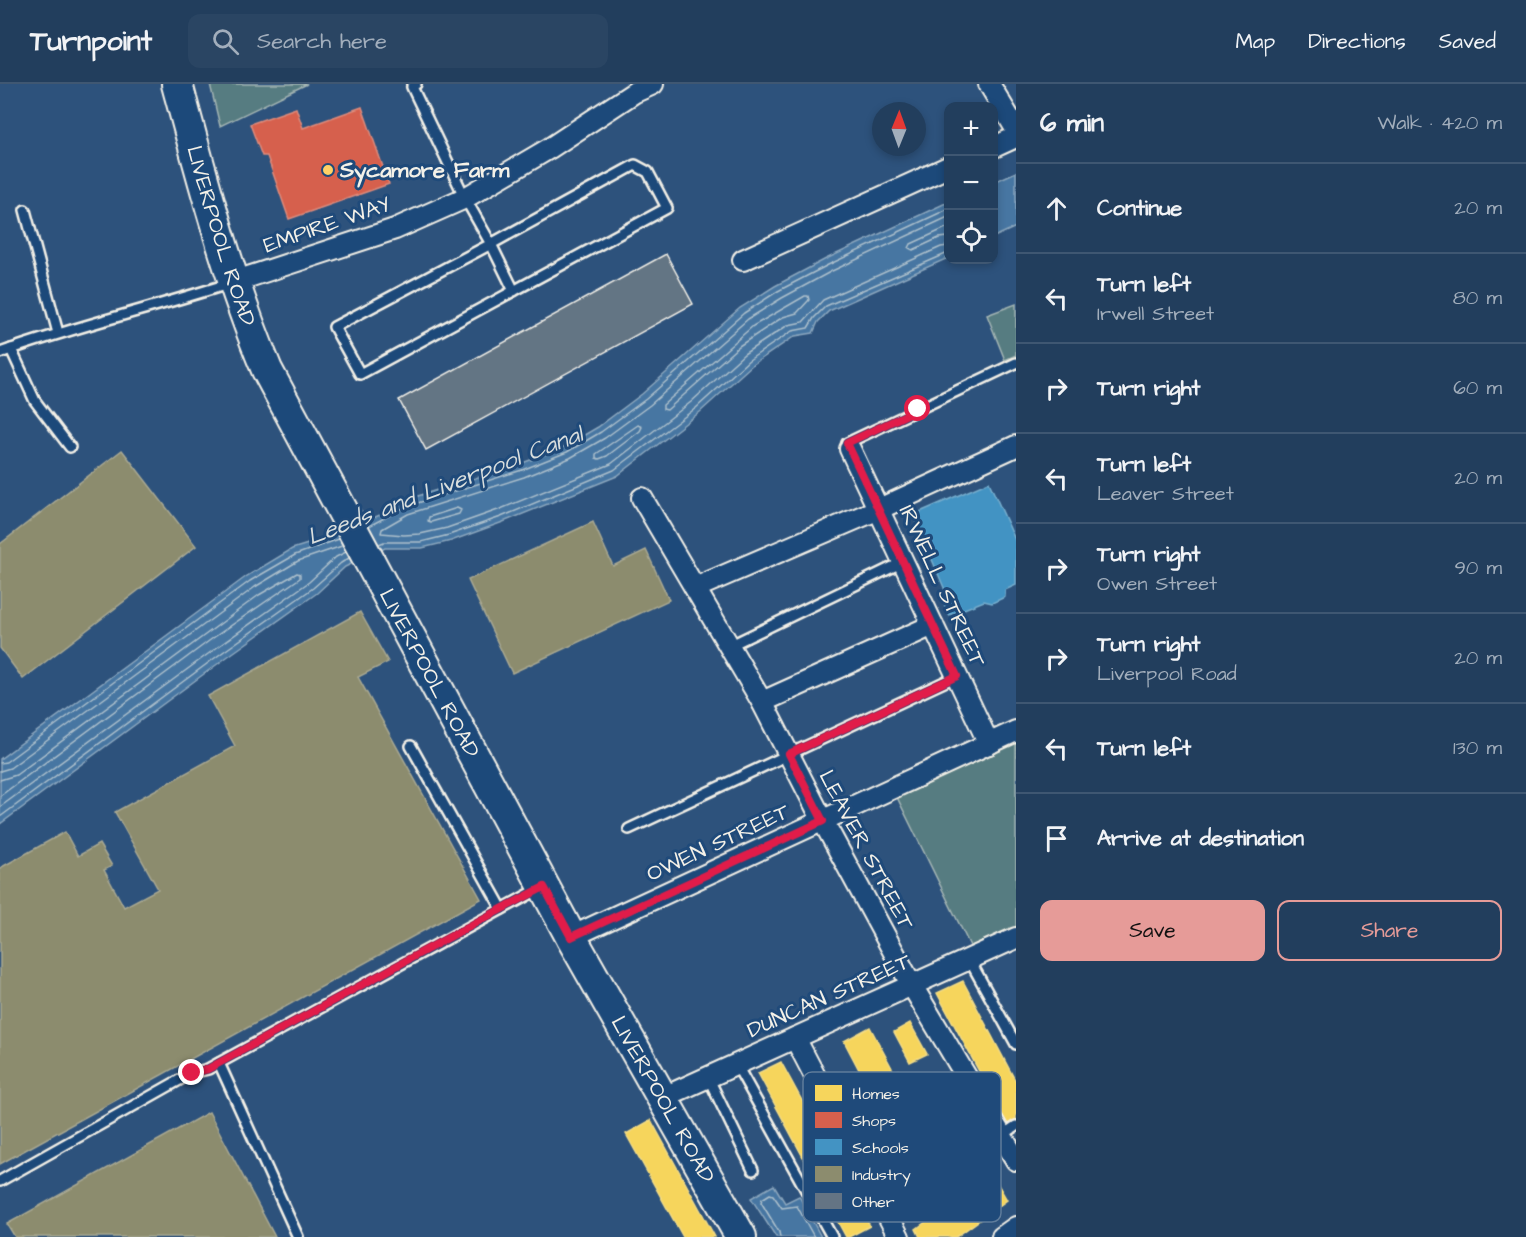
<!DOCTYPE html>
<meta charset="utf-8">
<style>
body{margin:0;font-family:"Architects Daughter",sans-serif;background:#2a4563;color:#f1f3f6}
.controls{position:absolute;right:18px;top:18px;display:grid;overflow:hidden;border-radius:12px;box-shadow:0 3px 9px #0003}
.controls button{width:54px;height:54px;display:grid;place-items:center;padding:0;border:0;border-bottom:2px solid #3f5772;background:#223e5d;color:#f1f3f6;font:30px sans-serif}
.compass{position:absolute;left:872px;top:18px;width:54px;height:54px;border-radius:50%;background:#223e5d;box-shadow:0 3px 9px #0003;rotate:1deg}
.stop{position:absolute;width:18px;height:18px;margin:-14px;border:4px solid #e11d48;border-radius:50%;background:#fff}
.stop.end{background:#e11d48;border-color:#fff;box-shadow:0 2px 6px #0008}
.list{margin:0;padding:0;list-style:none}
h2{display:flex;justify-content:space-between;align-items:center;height:78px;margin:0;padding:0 24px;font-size:26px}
h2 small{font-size:20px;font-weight:400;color:#a2aebc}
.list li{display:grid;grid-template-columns:39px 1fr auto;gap:18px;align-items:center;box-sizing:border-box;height:90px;padding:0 24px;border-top:2px solid #3f5772}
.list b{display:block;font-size:22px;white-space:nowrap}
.list p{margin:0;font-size:20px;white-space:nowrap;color:#a2aebc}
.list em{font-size:20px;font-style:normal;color:#a2aebc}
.actions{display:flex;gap:12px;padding:18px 24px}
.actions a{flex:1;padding:14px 0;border:2px solid #e69b98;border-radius:12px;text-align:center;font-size:21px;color:#e69b98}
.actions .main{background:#e69b98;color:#111}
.icon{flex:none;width:33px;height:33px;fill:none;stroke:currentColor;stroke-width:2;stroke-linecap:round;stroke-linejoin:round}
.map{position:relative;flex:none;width:1016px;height:1153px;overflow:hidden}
header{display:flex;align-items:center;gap:36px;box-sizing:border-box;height:84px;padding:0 30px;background:#223e5d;border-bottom:2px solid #3f5772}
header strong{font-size:28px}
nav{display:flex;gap:33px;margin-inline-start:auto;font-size:21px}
.search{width:420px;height:54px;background:#2a4563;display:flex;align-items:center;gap:15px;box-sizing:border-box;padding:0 21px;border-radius:12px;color:#a2aebc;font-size:22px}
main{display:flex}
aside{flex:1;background:#223e5d}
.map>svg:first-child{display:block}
.green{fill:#567b81;stroke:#a5b6b4;stroke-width:1.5}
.water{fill:#4676a2;stroke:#8ca7be;stroke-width:1.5}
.homes{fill:#f6d55c;stroke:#f5dd86;stroke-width:1.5}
.shops{fill:#d6604d;stroke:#df8c7c;stroke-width:1.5}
.schools{fill:#4393c3;stroke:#78afce;stroke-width:1.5}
.industry{fill:#8c8c6e;stroke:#abaa93;stroke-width:1.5}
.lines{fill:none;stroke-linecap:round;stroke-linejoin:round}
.shore{stroke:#aec0cc;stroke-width:1.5}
.building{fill:#647484;stroke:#f4f1e8;stroke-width:1.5}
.service-casing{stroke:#f4f1e8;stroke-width:14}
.minor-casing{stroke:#f4f1e8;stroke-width:24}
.primary-casing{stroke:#f4f1e8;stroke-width:34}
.service{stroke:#1f4a7a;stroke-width:9}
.minor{stroke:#1f4a7a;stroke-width:20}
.primary{stroke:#1f4a7a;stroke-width:30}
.route{stroke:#e11d48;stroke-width:8}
.poi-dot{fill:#ffd166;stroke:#1f4a7a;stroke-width:2}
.labels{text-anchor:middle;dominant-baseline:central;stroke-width:6;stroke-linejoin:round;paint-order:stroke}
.poi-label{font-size:22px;font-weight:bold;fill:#f4f1e8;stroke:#1f4a7a;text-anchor:start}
.street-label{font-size:22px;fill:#f4f1e8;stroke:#1f4a7a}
.water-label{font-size:24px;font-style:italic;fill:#dadfde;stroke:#1f4a7a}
.key{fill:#1f4a7a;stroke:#5f7c9b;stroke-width:1.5}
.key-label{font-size:16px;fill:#f4f1e8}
</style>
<header>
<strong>Turnpoint</strong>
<div class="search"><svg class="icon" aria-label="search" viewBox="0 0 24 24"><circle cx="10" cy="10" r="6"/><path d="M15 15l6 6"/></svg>Search here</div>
<nav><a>Map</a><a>Directions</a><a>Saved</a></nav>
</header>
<main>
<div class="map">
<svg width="1016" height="1153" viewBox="0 0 1016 1153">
<rect width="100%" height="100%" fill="#2d527c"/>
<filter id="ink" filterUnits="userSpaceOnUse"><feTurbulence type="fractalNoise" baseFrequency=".0167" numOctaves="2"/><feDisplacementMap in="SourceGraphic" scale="12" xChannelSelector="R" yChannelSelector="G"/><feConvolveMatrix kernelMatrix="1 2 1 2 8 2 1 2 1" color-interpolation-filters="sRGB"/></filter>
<g filter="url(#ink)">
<g class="green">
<path d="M210 0H307L220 42Z"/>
<path d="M1016 220V271L1005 276 987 231Z"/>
<path d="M1016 647V854L975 872 893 705Z"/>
</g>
<g class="water">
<path d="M1016 88V143L994 153V98Z"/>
<path d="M948 118V174L829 227 818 238 813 249 795 252 752 281 700 328 617 392 503 438 451 457 422 464H385L345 483 317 509 227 573 0 740V675L247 492 292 465 324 455 380 431 402 417 520 380 564 363 598 343 642 310 740 224 775 202 826 175Z"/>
<path d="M774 1101 785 1119 799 1112 821 1153H776L751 1114Z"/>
</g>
<g class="homes">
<path d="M963 897 1016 998V1038L1009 1043 937 909Z"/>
<path d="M910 939 927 970 910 978 894 948Z"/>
<path d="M870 943 893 986 867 1001 844 957Z"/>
<path d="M781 978 870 1142 849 1153H846L758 989Z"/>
<path d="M899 986 922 1029 895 1042 874 1001Z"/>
<path d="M651 1036 715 1153H683L626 1050Z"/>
<path d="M992 1090 1007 1116 956 1153H920L916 1145Z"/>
</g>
<path class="shops" d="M362 23 389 100 289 135 267 72H262L250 40 296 24 303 44Z"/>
<path class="schools" d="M989 398 1016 458V501L1005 506V513L992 519 984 517 949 531 942 515 948 513 913 431Z"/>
<g class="industry">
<path d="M122 366 196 462 23 595 0 564V460Z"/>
<path d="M593 438 613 482 646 466 669 516 512 589 468 496Z"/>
<path d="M360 528 388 578 358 593 481 815 0 1080V784L65 748 78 772 99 760 112 782 104 786 124 823 158 805 115 728 235 662 208 612Z"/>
<path d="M209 1028 275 1153H15L7 1140Z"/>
</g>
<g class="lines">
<g class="shore">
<path d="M948 133 832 187 782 214 748 235 650 321 605 354 570 374 524 393 408 430 382 445 381 449 404 451 420 450 447 444 498 426 611 380 691 318 744 270 788 241 803 238 823 216 941 163 948 162"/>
<path d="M948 143 911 160 909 164 913 166 939 154 948 153"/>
<path d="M805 212H808L809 216 797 229 783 233 739 262 667 326 663 325V321L753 242Z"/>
<path d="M638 341 642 343 640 347 607 372 599 375 596 374V370Z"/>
<path d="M457 424 461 426 459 430 431 438 428 437 429 433Z"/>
<path d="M369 442 405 423 522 386 567 368 601 348 646 315 744 229 778 207 828 181 948 125"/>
<path d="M379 460 384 458H421L449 451 501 433 614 386 696 324 749 276 792 247 808 244 814 234 826 222 948 169"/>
<path d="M0 679 6 678 250 497 295 471 339 455"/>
<path d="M0 687 10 684 255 503 298 477 342 462"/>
<path d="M0 696 16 691 259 511 297 489 300 490V494L213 554 0 712"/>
<path d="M0 723 219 562 309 498 336 473 346 468"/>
<path d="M0 733 223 568 313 504 341 479 349 474"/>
<path d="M780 1153 779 1148 761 1118 762 1115 770 1110 773 1111 782 1124 797 1122 814 1153"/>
</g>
</g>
<path class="building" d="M666 170 693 220 426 366 399 316Z"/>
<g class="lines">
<defs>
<g id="service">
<path d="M416 0 412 3 465 114 491 160 635 81 648 88 667 124 360 290 334 243 491 160 514 207"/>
<path d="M25 126 58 249"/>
<path d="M11 265 35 317 70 363"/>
<path d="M0 269C76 242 154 224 231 199"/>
<path d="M850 364 847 359 1016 279"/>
<path d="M729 562 903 478"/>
<path d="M411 662 502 825"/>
<path d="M629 745 957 592"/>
<path d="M969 875 1016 960"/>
<path d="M219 979 298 1153"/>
<path d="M736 980 832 1153"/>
<path d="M708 993 753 1086"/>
<path d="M0 1097 192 989 208 985 539 805"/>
<path d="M887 1130 1016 1042"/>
</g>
<g id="minor">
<path d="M989 0 1016 45"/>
<path d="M994 63 1016 53"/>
<path d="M743 176 948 83"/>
<path d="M233 198 395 145 465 114 550 64 635 8 653 0"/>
<path d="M850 365 989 660"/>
<path d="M642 414 762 618 823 737 911 900 1016 1076"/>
<path d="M695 504 879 425 1016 362"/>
<path d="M762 618 933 541"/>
<path d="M571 853 1016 647"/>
<path d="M795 954 899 1153"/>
<path d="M662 1014 1016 854"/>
<path d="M1002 1153 1016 1143"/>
</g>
<g id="primary">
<path id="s1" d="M177 0C203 97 228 193 267 286L571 853 741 1153"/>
</g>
</defs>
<use href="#service" class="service-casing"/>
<use href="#minor" class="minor-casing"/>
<use href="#primary" class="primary-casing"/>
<use href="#service" class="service"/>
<use href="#minor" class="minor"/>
<use href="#primary" class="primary"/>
</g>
</g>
<g class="lines" filter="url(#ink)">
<path class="route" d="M192 989 208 985 475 839 544 803 571 853 823 737 789 670 957 592 847 359 918 325"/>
</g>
<circle class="poi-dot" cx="328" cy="86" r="6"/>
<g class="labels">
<g class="poi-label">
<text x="340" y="86">Sycamore Farm</text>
</g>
<g class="street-label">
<text transform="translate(327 141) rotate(-19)">EMPIRE WAY</text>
<text stroke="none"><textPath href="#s1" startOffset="158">LIVERPOOL ROAD</textPath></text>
<text transform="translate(942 502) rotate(65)">IRWELL STREET</text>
<text stroke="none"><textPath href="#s1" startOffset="644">LIVERPOOL ROAD</textPath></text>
<text transform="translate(718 759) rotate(-25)">OWEN STREET</text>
<text transform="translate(866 766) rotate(62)">LEAVER STREET</text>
<text transform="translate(829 912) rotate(-24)">DUNCAN STREET</text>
<text stroke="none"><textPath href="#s1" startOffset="1130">LIVERPOOL ROAD</textPath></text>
</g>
<g class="water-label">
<text transform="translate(445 402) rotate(-21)">Leeds and Liverpool Canal</text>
</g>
</g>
<rect x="803" y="988" width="198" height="150" rx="9" class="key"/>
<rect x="815" y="1001" width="27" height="16" fill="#f6d55c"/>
<rect x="815" y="1028" width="27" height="16" fill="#d6604d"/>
<rect x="815" y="1055" width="27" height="16" fill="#4393c3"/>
<rect x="815" y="1082" width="27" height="16" fill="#8c8c6e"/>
<rect x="815" y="1109" width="27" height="16" fill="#647484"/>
<g class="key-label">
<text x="852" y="1015">Homes</text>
<text x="852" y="1042">Shops</text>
<text x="852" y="1069">Schools</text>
<text x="852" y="1096">Industry</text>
<text x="852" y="1123">Other</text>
</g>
</svg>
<div class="controls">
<button>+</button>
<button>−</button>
<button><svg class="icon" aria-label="locate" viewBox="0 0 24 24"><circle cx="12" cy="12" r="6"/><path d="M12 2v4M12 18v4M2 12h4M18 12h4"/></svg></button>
</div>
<svg class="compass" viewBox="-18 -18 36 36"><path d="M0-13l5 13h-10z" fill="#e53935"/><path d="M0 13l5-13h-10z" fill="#a2aebc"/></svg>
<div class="stop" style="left:918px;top:325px"></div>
<div class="stop end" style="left:192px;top:989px"></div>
</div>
<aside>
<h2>6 min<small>Walk · 420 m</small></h2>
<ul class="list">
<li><svg class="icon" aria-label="ahead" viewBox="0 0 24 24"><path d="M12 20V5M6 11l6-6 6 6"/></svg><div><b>Continue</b></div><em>20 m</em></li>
<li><svg class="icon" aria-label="left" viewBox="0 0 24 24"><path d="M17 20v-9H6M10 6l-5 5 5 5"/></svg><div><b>Turn left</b><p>Irwell Street</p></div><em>80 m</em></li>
<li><svg class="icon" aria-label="right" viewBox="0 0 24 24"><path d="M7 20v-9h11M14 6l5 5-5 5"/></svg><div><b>Turn right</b></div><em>60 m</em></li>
<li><svg class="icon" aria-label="left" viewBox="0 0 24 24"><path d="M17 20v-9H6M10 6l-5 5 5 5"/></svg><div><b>Turn left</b><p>Leaver Street</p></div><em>20 m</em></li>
<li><svg class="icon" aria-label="right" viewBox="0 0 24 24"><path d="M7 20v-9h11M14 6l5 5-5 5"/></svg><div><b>Turn right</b><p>Owen Street</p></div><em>90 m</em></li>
<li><svg class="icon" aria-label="right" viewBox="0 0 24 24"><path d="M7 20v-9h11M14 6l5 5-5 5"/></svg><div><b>Turn right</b><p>Liverpool Road</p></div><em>20 m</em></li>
<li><svg class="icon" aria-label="left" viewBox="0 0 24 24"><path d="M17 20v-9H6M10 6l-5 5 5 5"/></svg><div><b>Turn left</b></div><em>130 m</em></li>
<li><svg class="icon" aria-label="arrive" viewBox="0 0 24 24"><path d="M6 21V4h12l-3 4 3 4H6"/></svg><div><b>Arrive at destination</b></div></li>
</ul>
<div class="actions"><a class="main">Save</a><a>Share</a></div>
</aside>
</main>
